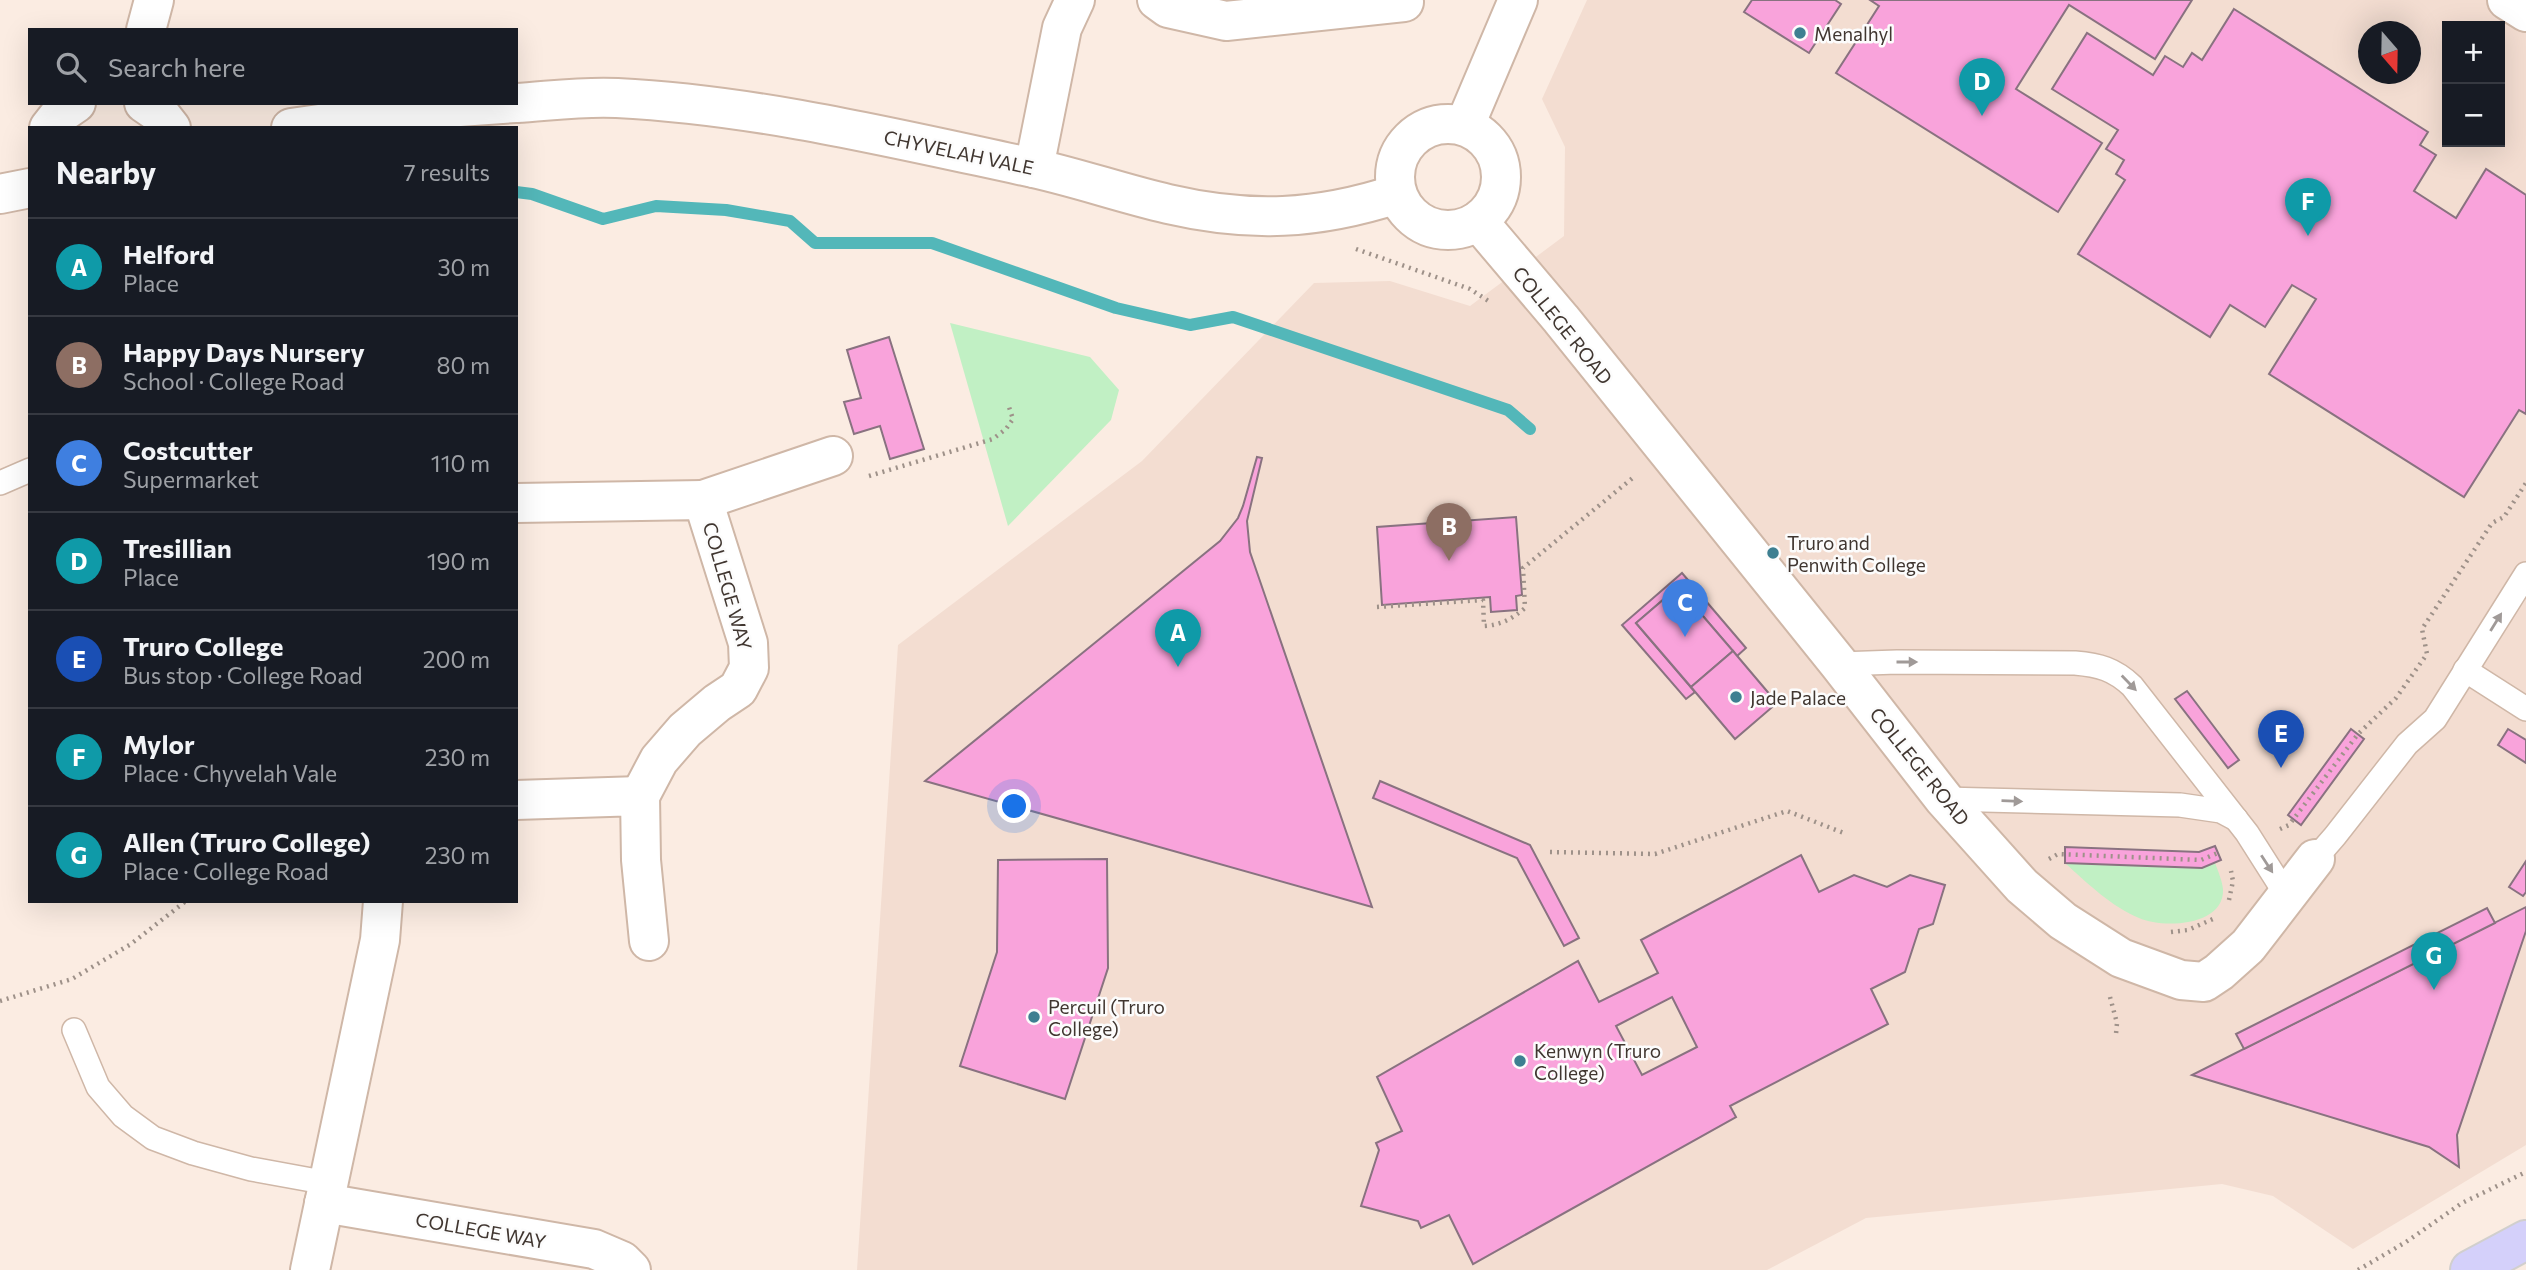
<!DOCTYPE html>
<meta charset="utf-8">
<style>
body{margin:0;font-family:Commissioner,sans-serif;background:#242831;color:#f1f3f6}
.controls{position:absolute;right:21px;top:21px;display:grid;overflow:hidden;border-radius:0px;box-shadow:0 7px 28px #0002}
.controls button{width:63px;height:63px;display:grid;place-items:center;padding:0;border:0;border-bottom:2px solid #363941;background:#171b24;color:#f1f3f6;font:35px sans-serif}
.compass{position:absolute;left:2358px;top:21px;width:63px;height:63px;border-radius:50%;background:#171b24;box-shadow:0 7px 28px #0002;rotate:160deg}
.you{position:absolute;left:1015px;top:807px;width:24px;height:24px;margin:-18px;border:5px solid #fff;border-radius:50%;background:#1a73e8;box-shadow:0 0 0 10px #1a73e833}
.badge{display:grid;place-items:center;width:46px;height:46px;border-radius:50%;background:#3e7f91;color:#fff;font-size:23px;font-weight:700}
.pin{position:absolute;translate:-50% -58px;filter:drop-shadow(0 2px 4px #0008)}
.pin::after{content:'';position:absolute;top:37px;width:24px;height:21px;background:inherit;clip-path:polygon(0 0,100% 0,50% 100%)}
.list{margin:0;padding:0;list-style:none}
h2{display:flex;justify-content:space-between;align-items:center;height:91px;margin:0;padding:0 28px;font-size:30px}
h2 small{font-size:23px;font-weight:400;color:#9ea1a6}
.list li{display:grid;grid-template-columns:46px 1fr auto;gap:21px;align-items:center;box-sizing:border-box;height:98px;padding:0 28px;border-top:2px solid #363941}
.list b{display:block;font-size:26px;white-space:nowrap}
.list p{margin:0;font-size:23px;white-space:nowrap;color:#9ea1a6}
.list em{font-size:23px;font-style:normal;color:#9ea1a6}
.icon{flex:none;width:38px;height:38px;fill:none;stroke:currentColor;stroke-width:2;stroke-linecap:round;stroke-linejoin:round}
.map{position:relative;flex:none;width:2526px;height:1270px;overflow:hidden}
.search{position:absolute;background:#171b24;box-shadow:0 7px 28px #0002;left:28px;top:28px;width:490px;height:77px;display:flex;align-items:center;gap:18px;box-sizing:border-box;padding:0 24px;border-radius:0px;color:#9ea1a6;font-size:26px}
.panel{position:absolute;background:#171b24;box-shadow:0 7px 28px #0002;left:28px;top:126px;width:490px;height:777px;border-radius:0px}
.map>svg:first-child{display:block}
.education{fill:#f3ddd1;fill-rule:evenodd}
.green{fill:#c1f0c4}
.lines{fill:none;stroke-linecap:round;stroke-linejoin:round}
.stream{stroke:#53b7b9;stroke-width:12}
.building{fill:#f9a3db;stroke:#897280;stroke-width:2;fill-rule:evenodd}
.service-casing{stroke:#cfb7a7;stroke-width:26}
.minor-casing{stroke:#cfb7a7;stroke-width:42}
.tertiary-casing{stroke:#cfb7a7;stroke-width:42}
.trunk-casing{stroke:#d1cfcd;stroke-width:42}
.path{stroke:#9e9189;stroke-width:4.5;stroke-dasharray:2 5;stroke-linecap:butt}
.service{stroke:#fff;stroke-width:23}
.minor{stroke:#fff;stroke-width:38}
.tertiary{stroke:#fff;stroke-width:38}
.trunk{stroke:#d4d0fa;stroke-width:38}
.oneway{fill:#a09a98}
.poi-dot{fill:#3e7f91;stroke:#fcfcfc;stroke-width:2.5}
.labels{text-anchor:middle;dominant-baseline:central;stroke-width:5;stroke-linejoin:round;paint-order:stroke}
.poi-label{font-size:19px;fill:#403630;stroke:#fcfcfc;text-anchor:start}
.street-label{font-size:19px;fill:#403630;stroke:#fcfcfc}
</style>
<div class="map">
<svg width="2526" height="1270" viewBox="0 0 2526 1270">
<rect width="100%" height="100%" fill="#fbece2"/>
<path class="education" d="M1587 0H2526V1145L2353 1249 2273 1196 2222 1184 1866 1218 1767 1270H857L898 645 1142 461 1314 283 1390 281 1470 306 1564 236 1565 147 1542 99ZM2447 26H2500V142H2447ZM2368 32H2410V74H2368Z"/>
<g class="green">
<path d="M950 323 1090 357 1119 390 1111 420 1008 526Z"/>
<path d="M2065 863 2202 868 2215 863C2218 871 2222 880 2223 889 2225 926 2163 929 2139 918 2112 907 2087 883 2065 863Z"/>
</g>
<g class="lines">
<path class="stream" d="M516 192 532 194 603 219 656 206 726 210 790 221 815 243H932L1116 308 1190 325 1233 317 1508 410 1530 429"/>
</g>
<g class="building">
<path d="M1752 0H1835L1841 4 1809 53 1744 12Z"/>
<path d="M1870 0H2192L2155 59 2069 5 2016 89 2102 143 2058 212 1836 73 1879 6Z"/>
<path d="M2234 9 2428 132 2420 145 2436 155 2414 191 2456 218 2486 169 2526 195V414L2519 410 2464 497 2269 374 2316 299 2292 285 2265 327 2230 305 2210 337 2078 254 2125 180 2116 174 2124 160 2106 149 2118 130 2052 89 2087 33 2153 75 2165 56 2183 67 2192 53 2202 60Z"/>
<path d="M889 337 924 449 890 459 880 426 854 434 844 402 861 398 847 350Z"/>
<path d="M1257 457 1262 458 1247 521 1250 552 1372 907 925 781 1220 541 1238 518 1243 506Z"/>
<path d="M1516 517 1522 595 1516 596 1517 610 1491 612 1490 597 1382 605 1377 527Z"/>
<path d="M1682 573 1746 648 1737 656 1678 587 1636 623 1695 692 1686 699 1622 625Z"/>
<path d="M1678 587 1733 651 1691 687 1636 623Z"/>
<path d="M1733 651 1777 703 1735 739 1691 687Z"/>
<path d="M2187 691 2239 760 2228 768 2175 699Z"/>
<path d="M2351 729 2364 739 2301 825 2288 815Z"/>
<path d="M2508 729 2526 740V763L2498 745Z"/>
<path d="M1380 781 1530 845 1579 938 1564 946 1517 858 1373 798Z"/>
<path d="M2215 846 2221 860 2202 868 2065 863V847L2199 852Z"/>
<path d="M1801 855 1819 892 1854 875 1887 887 1910 875 1945 885 1933 924 1919 929 1905 972 1871 989 1888 1024 1730 1106 1736 1117 1473 1264 1449 1215 1421 1228 1418 1221 1361 1206 1379 1150 1376 1143 1402 1131 1377 1077 1578 961 1599 1002 1658 973 1641 940ZM1672 997 1697 1047 1642 1075 1616 1026Z"/>
<path d="M1107 859 1108 968 1065 1099 960 1066 997 952 998 860Z"/>
<path d="M2526 861V892L2523 896 2509 887Z"/>
<path d="M2526 907V931L2457 1135 2459 1167 2429 1147 2192 1075Z"/>
<path d="M2487 908 2495 923 2244 1049 2236 1034Z"/>
</g>
<g class="lines">
<defs>
<g id="service">
<path d="M0 483 30 470"/>
<path d="M1839 664 1897 662 2075 663C2099 665 2114 669 2132 686L2247 833 2287 896"/>
<path d="M2465 670 2526 709"/>
<path d="M1944 799 2180 805 2221 811 2236 819"/>
<path d="M2315 859 2335 836 2407 744 2435 719 2526 574"/>
<path d="M74 1030 98 1087 123 1116 153 1138 193 1153 251 1169 328 1183"/>
</g>
<g id="minor">
<path d="M1157 0 1168 8 1226 21 1404 2"/>
<path d="M146 30 154 0"/>
<path d="M144 103 160 114 171 128"/>
<path d="M516 103C549 101 584 96 617 98 755 105 889 137 1024 166 1073 176 1120 193 1168 204 1250 223 1317 220 1397 194"/>
<path d="M49 128 60 114 76 103"/>
<path d="M291 128 417 110 515 103"/>
<path d="M1034 168 1062 28 1075 0"/>
<path d="M0 194 30 188"/>
<path d="M1478 221 1561 319 1839 664 1944 799 2022 886 2063 921 2121 958 2181 980 2204 982 2219 972 2248 946 2315 859"/>
<path d="M703 500 833 456"/>
<path d="M516 503 703 500 748 643 749 668 738 689 717 703 685 730 659 760 640 796"/>
<path d="M516 800 640 796 641 860 649 941"/>
<path d="M324 1203 594 1249 622 1261 631 1270"/>
<path d="M310 1270 380 940 383 901"/>
</g>
<g id="tertiary">
<path d="M2507 0 2526 12"/>
<circle cx="1448" cy="177" r="53"/>
<path d="M1465 125 1518 0"/>
</g>
<path id="trunk" d="M2470 1270 2526 1240"/>
</defs>
<use href="#service" class="service-casing"/>
<use href="#minor" class="minor-casing"/>
<use href="#tertiary" class="tertiary-casing"/>
<use href="#trunk" class="trunk-casing"/>
<g class="path">
<path d="M1356 249 1470 289 1490 302"/>
<path d="M869 476 993 439 1006 429 1013 419 1009 407"/>
<path d="M1377 607 1483 600 1484 626C1501 625 1512 619 1525 608L1523 568 1635 476"/>
<path d="M2280 829 2289 825 2358 734 2396 698 2427 654 2422 629 2492 523 2504 517 2526 483"/>
<path d="M1550 852 1655 854 1787 811 1844 833"/>
<path d="M2049 859 2058 854 2201 860 2220 852"/>
<path d="M2229 900 2233 881 2231 871"/>
<path d="M2171 932 2188 930 2213 919"/>
<path d="M2110 997 2117 1023 2116 1034"/>
<path d="M0 1001 72 979 131 944 186 901"/>
<path d="M2358 1270 2406 1242 2462 1203 2526 1172"/>
</g>
<use href="#service" class="service"/>
<use href="#minor" class="minor"/>
<use href="#tertiary" class="tertiary"/>
<use href="#trunk" class="trunk"/>
</g>
<defs><path id="oneway-solid" d="M-6-.8H1V-3.2L6.5 0L1 3.2V.8H-6Z" transform="scale(1.75)"/></defs>
<g class="oneway">
<use href="#oneway-solid" transform="translate(2496 622) rotate(-58)"/>
<use href="#oneway-solid" transform="translate(1907 662)"/>
<use href="#oneway-solid" transform="translate(2129 683) rotate(46)"/>
<use href="#oneway-solid" transform="translate(2012 801) rotate(2)"/>
<use href="#oneway-solid" transform="translate(2267 864) rotate(57)"/>
</g>
<g class="poi-dot">
<circle cx="1800" cy="33" r="7"/>
<circle cx="1773" cy="553" r="7"/>
<circle cx="1736" cy="697" r="7"/>
<circle cx="1034" cy="1017" r="7"/>
<circle cx="1520" cy="1061" r="7"/>
</g>
<g class="labels">
<g class="poi-label">
<text x="1814" y="33">Menalhyl</text>
<text x="1787" y="542">Truro and<tspan x="1787" dy="22">Penwith College</tspan></text>
<text x="1750" y="697">Jade Palace</text>
<text x="1048" y="1006">Percuil (Truro<tspan x="1048" dy="22">College)</tspan></text>
<text x="1534" y="1050">Kenwyn (Truro<tspan x="1534" dy="22">College)</tspan></text>
</g>
<g class="street-label">
<text transform="translate(959 152) rotate(12)">CHYVELAH VALE</text>
<text transform="translate(1563 325) rotate(51)">COLLEGE ROAD</text>
<text transform="translate(728 586) rotate(74)">COLLEGE WAY</text>
<text transform="translate(1920 766) rotate(51)">COLLEGE ROAD</text>
<text transform="translate(481 1230) rotate(10)">COLLEGE WAY</text>
</g>
</g>
</svg>
<div class="controls">
<button>+</button>
<button>−</button>
</div>
<svg class="compass" viewBox="-18 -18 36 36"><path d="M0-13l5 13h-10z" fill="#e53935"/><path d="M0 13l5-13h-10z" fill="#9ea1a6"/></svg>
<div class="you"></div>
<div class="pin badge" style="left:1178px;top:667px;background:#0f9aa8">A</div>
<div class="pin badge" style="left:1449px;top:561px;background:#8d6e63">B</div>
<div class="pin badge" style="left:1685px;top:637px;background:#3f7fe0">C</div>
<div class="pin badge" style="left:1982px;top:116px;background:#0f9aa8">D</div>
<div class="pin badge" style="left:2281px;top:768px;background:#1a4fb4">E</div>
<div class="pin badge" style="left:2308px;top:236px;background:#0f9aa8">F</div>
<div class="pin badge" style="left:2434px;top:990px;background:#0f9aa8">G</div>
<div class="search"><svg class="icon" aria-label="search" viewBox="0 0 24 24"><circle cx="10" cy="10" r="6"/><path d="M15 15l6 6"/></svg>Search here</div>
<section class="panel">
<h2>Nearby<small>7 results</small></h2>
<ul class="list">
<li><span class="badge" style="background:#0f9aa8">A</span><div><b>Helford</b><p>Place</p></div><em>30 m</em></li>
<li><span class="badge" style="background:#8d6e63">B</span><div><b>Happy Days Nursery</b><p>School · College Road</p></div><em>80 m</em></li>
<li><span class="badge" style="background:#3f7fe0">C</span><div><b>Costcutter</b><p>Supermarket</p></div><em>110 m</em></li>
<li><span class="badge" style="background:#0f9aa8">D</span><div><b>Tresillian</b><p>Place</p></div><em>190 m</em></li>
<li><span class="badge" style="background:#1a4fb4">E</span><div><b>Truro College</b><p>Bus stop · College Road</p></div><em>200 m</em></li>
<li><span class="badge" style="background:#0f9aa8">F</span><div><b>Mylor</b><p>Place · Chyvelah Vale</p></div><em>230 m</em></li>
<li><span class="badge" style="background:#0f9aa8">G</span><div><b>Allen (Truro College)</b><p>Place · College Road</p></div><em>230 m</em></li>
</ul>
</section>
</div>
